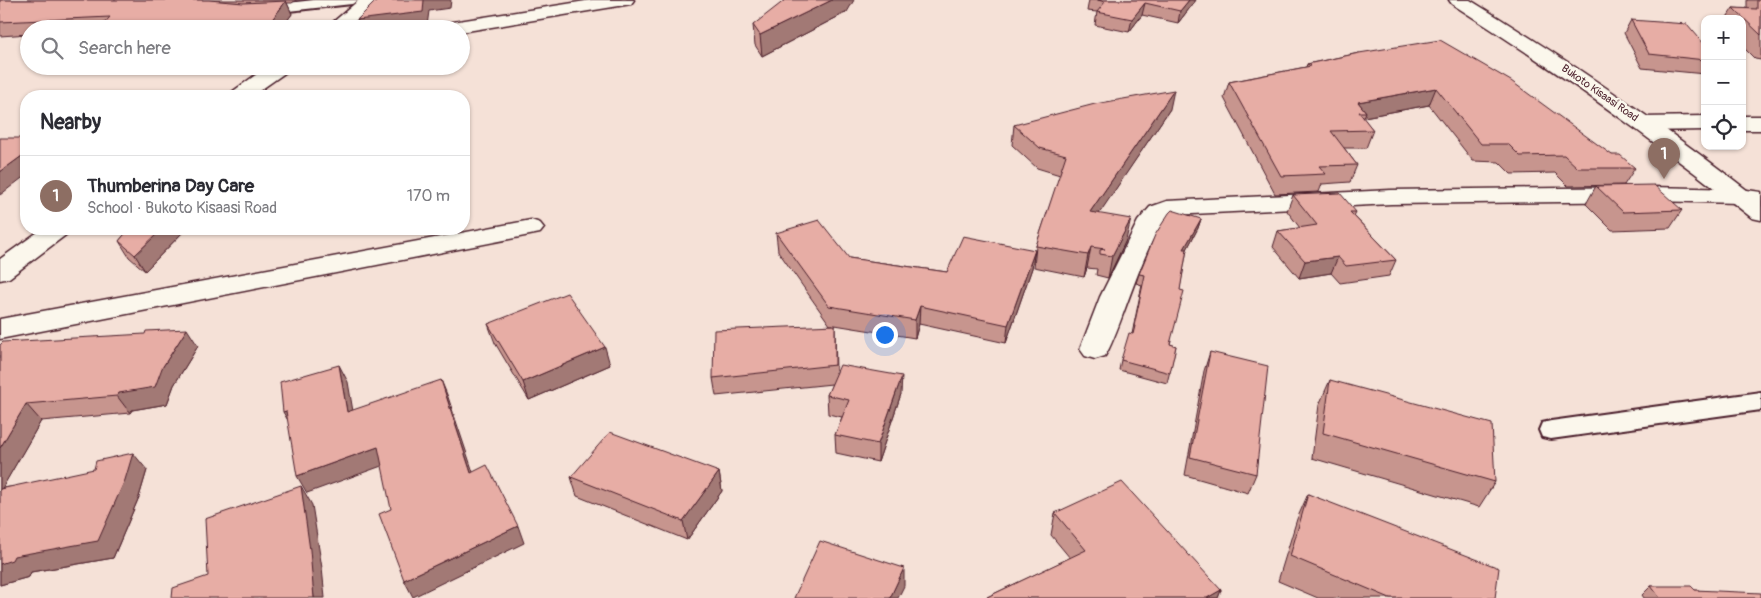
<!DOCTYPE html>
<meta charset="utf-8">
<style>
body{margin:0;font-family:Pangolin,sans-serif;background:#f2f2f3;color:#2b2b33}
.controls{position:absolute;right:15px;top:15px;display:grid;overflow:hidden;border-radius:10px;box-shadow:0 1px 4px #0004}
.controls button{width:45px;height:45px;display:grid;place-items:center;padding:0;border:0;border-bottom:1px solid #e1e1e2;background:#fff;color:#2b2b33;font:25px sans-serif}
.you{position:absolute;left:884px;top:334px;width:18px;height:18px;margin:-12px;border:4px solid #fff;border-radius:50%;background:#1a73e8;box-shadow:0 0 0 8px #1a73e833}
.badge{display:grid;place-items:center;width:32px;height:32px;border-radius:50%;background:#c8321e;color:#fff;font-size:16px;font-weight:700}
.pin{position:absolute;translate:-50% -41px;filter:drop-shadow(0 1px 2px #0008)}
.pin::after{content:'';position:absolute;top:26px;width:18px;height:15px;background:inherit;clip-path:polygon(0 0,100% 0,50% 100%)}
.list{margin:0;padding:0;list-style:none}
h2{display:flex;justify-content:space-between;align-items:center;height:65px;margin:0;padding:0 20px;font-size:21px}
h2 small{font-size:16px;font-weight:400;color:#7c7c81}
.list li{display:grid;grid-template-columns:32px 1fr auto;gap:15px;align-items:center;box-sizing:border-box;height:80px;padding:0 20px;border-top:1px solid #e1e1e2}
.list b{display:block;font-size:19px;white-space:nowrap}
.list p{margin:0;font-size:16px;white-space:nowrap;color:#7c7c81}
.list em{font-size:16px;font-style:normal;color:#7c7c81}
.icon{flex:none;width:28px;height:28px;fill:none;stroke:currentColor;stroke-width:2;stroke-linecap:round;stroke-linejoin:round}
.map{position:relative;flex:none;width:1761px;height:598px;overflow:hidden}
.search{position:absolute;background:#fff;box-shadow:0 1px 4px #0004;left:20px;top:20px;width:450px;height:55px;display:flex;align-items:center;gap:12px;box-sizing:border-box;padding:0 18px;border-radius:28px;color:#7c7c81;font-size:19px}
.panel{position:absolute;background:#fff;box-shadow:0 1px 4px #0004;left:20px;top:90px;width:450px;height:145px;border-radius:20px}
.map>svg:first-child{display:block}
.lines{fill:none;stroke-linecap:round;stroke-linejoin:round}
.service-casing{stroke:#4a1f2b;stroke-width:4}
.minor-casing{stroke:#4a1f2b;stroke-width:3}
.secondary-casing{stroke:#4a1f2b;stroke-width:3}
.service{fill:#fbf7ec;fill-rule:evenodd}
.minor{fill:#fbf7ec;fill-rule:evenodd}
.secondary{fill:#fbf7ec;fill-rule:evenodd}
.wall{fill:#c7958e;stroke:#4a1f2b}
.shaded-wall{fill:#a27974;stroke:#4a1f2b}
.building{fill:#e7ada5;stroke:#4a1f2b}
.labels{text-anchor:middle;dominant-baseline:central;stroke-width:5;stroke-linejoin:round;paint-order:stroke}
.far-street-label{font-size:11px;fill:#4a1f2b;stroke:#fbf7ec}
</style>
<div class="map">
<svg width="1761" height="598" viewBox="0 0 1761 598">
<rect width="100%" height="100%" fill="#f5e1d7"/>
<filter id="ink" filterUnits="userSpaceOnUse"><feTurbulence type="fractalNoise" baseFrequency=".02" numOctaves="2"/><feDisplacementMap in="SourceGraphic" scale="10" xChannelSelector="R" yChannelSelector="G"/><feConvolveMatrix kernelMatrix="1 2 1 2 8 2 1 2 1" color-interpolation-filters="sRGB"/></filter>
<g filter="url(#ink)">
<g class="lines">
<defs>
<g id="service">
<path d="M314 0H359L352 4 261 14 254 10 261 6Z"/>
<path d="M407 91 428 93 430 96H399L401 93Z"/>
<path d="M1761 392V410L1551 439 1542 437 1539 430 1542 423 1551 421Z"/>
</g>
<g id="minor">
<path d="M359 0H379L346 29H325Z"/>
<path d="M592 0H634L631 4 625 5 461 32V29H437L439 25 446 23Z"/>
<path d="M268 66H292L289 70 252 96H229L232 92Z"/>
<path d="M1705 116V130L1644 131 1636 129 1633 124 1636 119 1644 117Z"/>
<rect x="1742" y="116" width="19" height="14"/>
<path d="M1650 187 1740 189 1761 192V206L1740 203 1650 201 1391 204 1172 215C1147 228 1122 329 1105 356L1095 359 1085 356 1080 349 1100 297 1138 221 1150 207 1167 201 1391 190Z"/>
<path d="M531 220 540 223 544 228 540 233 0 339V319Z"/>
<path d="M42 229H71L67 234 9 278 0 280V259Z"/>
</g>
<path id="secondary" d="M1449 0H1470C1571 62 1668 128 1761 201V220L1752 218C1656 141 1556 70 1452 4Z"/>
</defs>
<use href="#service" class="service-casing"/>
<use href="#minor" class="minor-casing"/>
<use href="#secondary" class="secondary-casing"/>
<use href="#service" class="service"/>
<use href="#minor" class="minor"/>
<use href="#secondary" class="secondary"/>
</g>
<g class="wall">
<path d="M0 0H296L292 3H287L292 14 281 29H29V34L0 36Z"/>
<path d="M1089 0H1196L1178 23 1142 15 1129 32 1095 25 1097 12 1087 11Z"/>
<path d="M1747 0H1761V60L1755 59 1742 46V19H1726L1733 8 1747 9Z"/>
<path d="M847 12 762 56 755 45 753 25Z"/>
<path d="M1631 20 1705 45V74L1642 68 1624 33Z"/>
<path d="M1359 53 1612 155 1635 168 1624 185 1568 186 1555 173 1511 174 1499 162 1473 161 1429 105 1364 117 1363 118 1373 130 1366 148H1344L1357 165 1350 182 1322 184 1319 192 1275 194 1224 98 1229 82 1306 67 1307 64Z"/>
<path d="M1170 109 1099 213 1126 240 1108 278 1096 275 1097 269 1087 268 1084 277 1034 267 1036 246 1060 175 1037 168 1012 145 1014 125Z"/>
<path d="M1596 186 1682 210 1670 228 1612 230 1586 204Z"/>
<path d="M1293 195 1356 212 1354 216 1396 260 1389 276 1340 283 1331 273 1299 278 1273 247 1278 231 1300 228 1287 211Z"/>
<path d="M1201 219 1198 228 1187 249 1170 344 1176 346 1167 383 1119 370 1121 360 1132 334 1142 285 1136 283 1139 274Z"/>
<path d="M129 229H186L145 271 129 257 119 241Z"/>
<path d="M776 233 849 258 947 272 1035 250 1032 268 1006 343 919 324 915 338 835 325 836 373 901 394 878 462 836 453 835 435 842 417 828 414 827 395 832 384 716 396 713 378 833 325H830L778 251Z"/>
<path d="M488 324 610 365 529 400 495 343Z"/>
<path d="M0 345 198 346 174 385 167 404 132 410 130 413 41 421 2 488 147 470 139 497 113 558 31 572 29 577 0 585Z"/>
<path d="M1210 352 1256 474 1248 493 1185 475 1204 371Z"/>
<path d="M1330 380 1495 482 1479 507 1312 458 1319 405Z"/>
<path d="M719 472 722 491 687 540 577 496 571 477Z"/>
<path d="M1308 494 1495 598H1318L1278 581 1297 519Z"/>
<path d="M1055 513 1221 590 1218 598H985L1070 558 1051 535Z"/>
<path d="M1651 586 1695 590 1761 598H1644L1642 595Z"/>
</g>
<g class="shaded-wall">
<path d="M424 0H451L450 8 429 11 427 26 409 29H361L357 20Z"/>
<path d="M832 0H854L847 12 762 56 760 35Z"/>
<path d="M1189 0H1196L1178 23 1180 11Z"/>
<path d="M286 1 292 14 281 29H265Z"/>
<path d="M1145 3 1142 15 1129 32 1132 19Z"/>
<path d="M1436 88 1429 105 1364 117 1366 112 1358 102Z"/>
<path d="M1174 90 1170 109 1086 233 1090 212Z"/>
<path d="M26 153V175L0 195V172Z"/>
<path d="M1131 219 1126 240 1108 278 1112 256Z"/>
<path d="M1201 219 1198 228 1182 259 1184 249Z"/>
<path d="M162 229H186L145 271 135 255Z"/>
<path d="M1091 247 1087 268 1084 277 1088 255Z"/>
<path d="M1035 250 1032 268 1006 343 1008 325Z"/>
<path d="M1338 257 1331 273 1299 278 1305 261Z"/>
<path d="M920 306 919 324 915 338V320Z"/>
<path d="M187 329 198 346 174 385 167 404 132 410 130 413 117 396 119 393 162 368Z"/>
<path d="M605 347 610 365 529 400 523 382Z"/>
<path d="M339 365 348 382 356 429 347 412Z"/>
<path d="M902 376 901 394 878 462V444Z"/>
<path d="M441 380 448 397 479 490 471 473Z"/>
<path d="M26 404 41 421 0 492V448Z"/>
<path d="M286 411 293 429 283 412Z"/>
<path d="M378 447 387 464 307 493 297 476Z"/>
<path d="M133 453 147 470 139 497 113 558 31 572 29 577 0 585V564L14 556Z"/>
<path d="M719 472 722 491 687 540 683 521Z"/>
<path d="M301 486 312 505 322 568 325 598H314Z"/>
<path d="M518 526 524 543 413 597 404 580Z"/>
<path d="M904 568V586L898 598H890Z"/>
<path d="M1221 590 1218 598H1207Z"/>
</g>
<g class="building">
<path d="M0 0H209L243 3 286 1 265 29H99L110 17 0 22Z"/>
<path d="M377 0H424L423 12 357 20Z"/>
<path d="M785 0H832L760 35 753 25Z"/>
<path d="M1098 0H1189L1180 11 1145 3 1132 19 1097 12 1105 2Z"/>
<path d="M1757 0H1761V35L1733 8 1757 9Z"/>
<path d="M1631 20 1687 24 1705 45V60L1649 54Z"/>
<path d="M1440 40 1511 81 1612 155H1620L1635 168H1578L1564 155 1520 156 1508 144H1481L1436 88 1358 102 1366 112H1359L1373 130 1331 131 1357 165 1319 166 1326 174 1281 176 1229 82 1311 66 1307 64 1359 53Z"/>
<path d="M1174 90 1090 212 1131 219 1112 256 1100 254V250L1105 249 1091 247 1088 255 1036 246 1066 155 1040 148 1014 125 1095 104Z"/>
<path d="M0 138H26V153L0 172Z"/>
<path d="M1654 185 1682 210 1623 212 1596 186Z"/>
<path d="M1340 193 1356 212H1350L1396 260 1346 266 1338 257 1305 261 1278 231 1317 225 1293 195Z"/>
<path d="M1172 210 1201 219 1184 249H1187L1180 290 1184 291 1170 344 1176 346 1170 373 1121 360 1129 333 1133 334 1135 326H1134L1145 275 1139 274 1155 235 1169 213Z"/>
<path d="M819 220 849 258 947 272 963 236 1035 250 1008 325 920 306 915 320 829 306 776 233Z"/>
<path d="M129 229H162L135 255 119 241Z"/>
<path d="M567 293 605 347 523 382 488 324Z"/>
<path d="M835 325V365L713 378 714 330Z"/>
<path d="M187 329 162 368 155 387 119 393 117 396 26 404 0 448V345L3 342 145 334 146 331Z"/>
<path d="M1210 352 1268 366 1256 474 1190 457Z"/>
<path d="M339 365 347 412 441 380 471 473 487 465 518 526 404 580 379 514 391 509 378 447 297 476 286 411 283 412 280 382Z"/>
<path d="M840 365 902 376 878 444 835 435 849 400 827 395Z"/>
<path d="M1330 380 1492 424 1495 482 1323 433Z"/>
<path d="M610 432 719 472 683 521 571 477Z"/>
<path d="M133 453 125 480 98 541 14 556 12 560 0 564V489L94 469 96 461Z"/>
<path d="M1122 482 1221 590 1207 598H985L1086 550 1055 513Z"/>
<path d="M301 486 310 550 314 598H172L173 588 208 576 205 519Z"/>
<path d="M1308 494 1499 568 1495 598H1390L1290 556Z"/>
<path d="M820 541 904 568 890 598H794Z"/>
<path d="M1651 586H1691L1695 590 1761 593V598H1660Z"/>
</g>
</g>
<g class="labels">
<g class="far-street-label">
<text transform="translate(1600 93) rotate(35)">Bukoto Kisaasi Road</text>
</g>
</g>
</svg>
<div class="controls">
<button>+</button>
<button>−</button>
<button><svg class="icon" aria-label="locate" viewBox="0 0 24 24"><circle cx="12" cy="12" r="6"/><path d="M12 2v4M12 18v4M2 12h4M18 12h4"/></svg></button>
</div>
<div class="you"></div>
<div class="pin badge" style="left:1664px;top:179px;background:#8d6e63">1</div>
<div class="search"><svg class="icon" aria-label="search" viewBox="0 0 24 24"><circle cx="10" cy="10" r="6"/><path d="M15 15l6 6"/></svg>Search here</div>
<section class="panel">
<h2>Nearby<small></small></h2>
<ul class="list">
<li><span class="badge" style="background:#8d6e63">1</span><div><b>Thumberina Day Care</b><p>School · Bukoto Kisaasi Road</p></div><em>170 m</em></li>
</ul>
</section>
</div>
